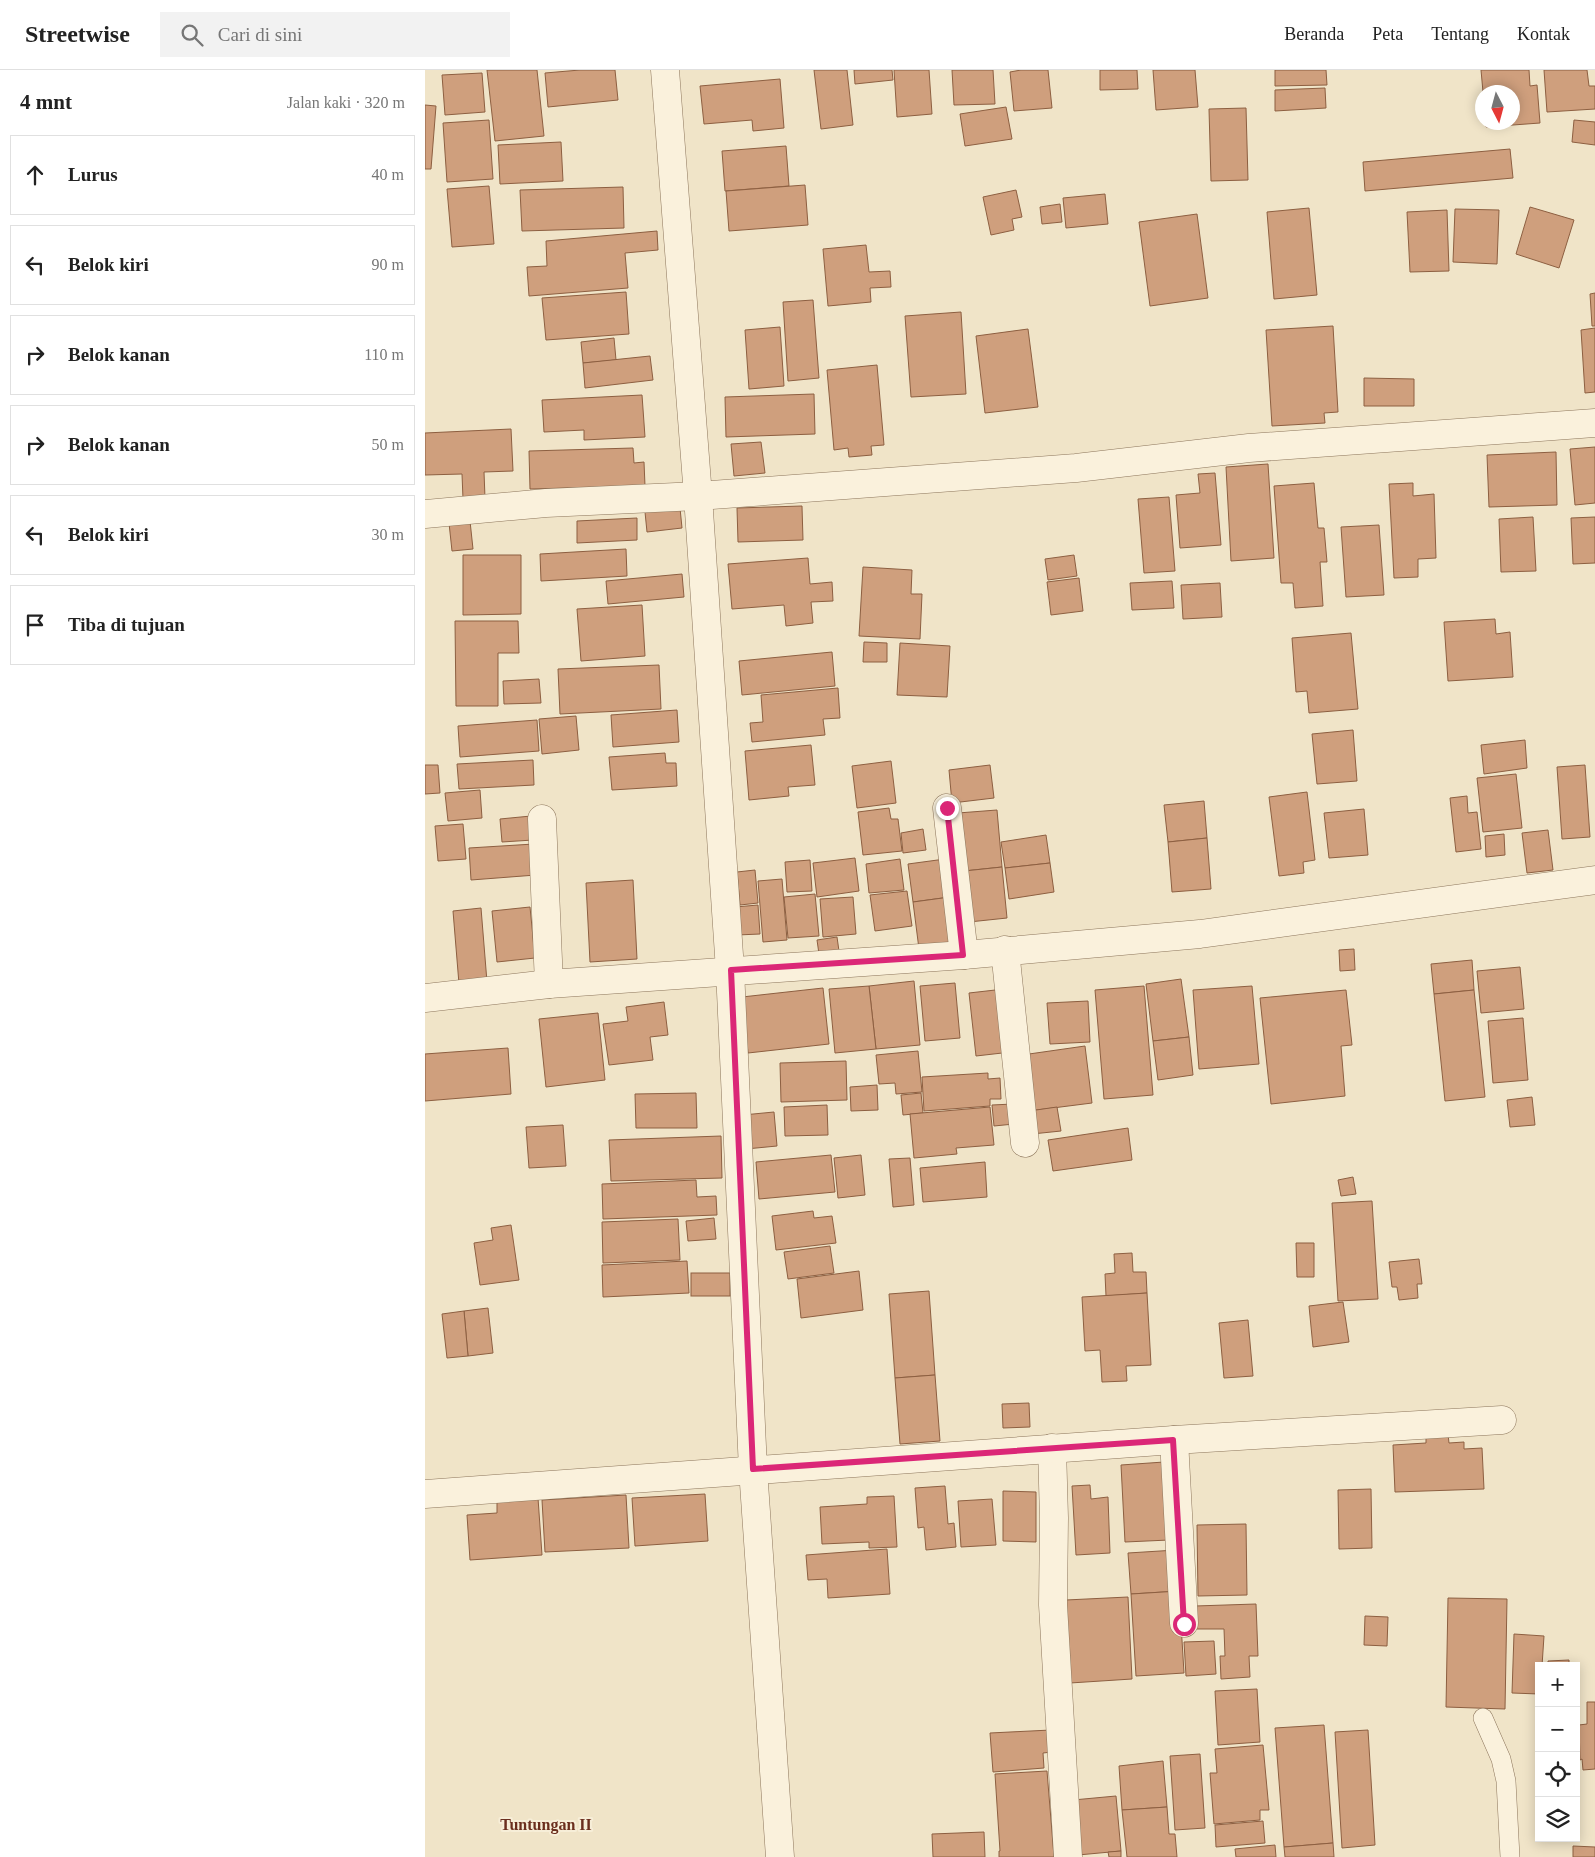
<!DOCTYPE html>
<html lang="id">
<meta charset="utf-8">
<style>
body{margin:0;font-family:Georgia,serif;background:#f2f2f2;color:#222}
.controls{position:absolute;right:15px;bottom:15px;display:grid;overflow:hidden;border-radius:0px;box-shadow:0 2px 12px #0003}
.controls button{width:45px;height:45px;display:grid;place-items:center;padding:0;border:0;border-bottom:1px solid #e0e0e0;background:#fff;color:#222;font:25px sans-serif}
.compass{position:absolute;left:1050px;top:15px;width:45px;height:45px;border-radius:50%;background:#fff;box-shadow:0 2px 12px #0003;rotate:174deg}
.stop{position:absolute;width:15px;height:15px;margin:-11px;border:4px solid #db2777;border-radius:50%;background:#fff}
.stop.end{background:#db2777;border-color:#fff;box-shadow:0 1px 5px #0008}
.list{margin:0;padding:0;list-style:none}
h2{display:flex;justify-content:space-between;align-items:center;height:65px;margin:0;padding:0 20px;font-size:21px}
h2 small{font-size:16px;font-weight:400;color:#767676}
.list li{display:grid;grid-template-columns:32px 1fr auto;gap:15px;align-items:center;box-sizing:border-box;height:80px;margin:0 10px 10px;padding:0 10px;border:1px solid #e0e0e0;border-radius:0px}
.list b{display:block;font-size:19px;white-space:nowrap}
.list em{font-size:16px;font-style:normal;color:#767676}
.icon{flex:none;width:28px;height:28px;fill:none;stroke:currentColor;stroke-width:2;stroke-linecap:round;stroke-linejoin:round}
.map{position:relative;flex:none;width:1170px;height:1787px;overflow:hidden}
header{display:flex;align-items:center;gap:30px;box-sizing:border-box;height:70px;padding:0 25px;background:#fff;border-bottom:1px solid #e0e0e0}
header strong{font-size:24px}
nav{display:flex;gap:28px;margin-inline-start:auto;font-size:18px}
.search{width:350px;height:45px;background:#f2f2f2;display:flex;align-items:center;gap:12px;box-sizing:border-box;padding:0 18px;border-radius:0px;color:#767676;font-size:19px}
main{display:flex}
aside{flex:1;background:#fff}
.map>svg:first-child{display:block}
.building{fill:#cf9f7d;stroke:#8d5f41}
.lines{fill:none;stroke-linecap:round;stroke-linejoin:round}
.lane-casing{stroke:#8d765c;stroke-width:20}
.street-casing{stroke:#8d765c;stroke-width:29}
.lane{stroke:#faf1dc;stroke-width:19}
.street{stroke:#faf1dc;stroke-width:28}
.route{stroke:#db2777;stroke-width:6}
.labels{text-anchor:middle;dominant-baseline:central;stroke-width:4;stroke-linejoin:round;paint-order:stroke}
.quarter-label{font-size:16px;font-weight:bold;fill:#6b2e1e;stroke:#f7eed8}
</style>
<header>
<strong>Streetwise</strong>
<div class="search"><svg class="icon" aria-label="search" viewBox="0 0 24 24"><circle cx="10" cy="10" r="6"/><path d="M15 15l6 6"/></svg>Cari di sini</div>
<nav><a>Beranda</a><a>Peta</a><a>Tentang</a><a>Kontak</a></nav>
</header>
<main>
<aside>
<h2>4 mnt<small>Jalan kaki · 320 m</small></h2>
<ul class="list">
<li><svg class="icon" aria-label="ahead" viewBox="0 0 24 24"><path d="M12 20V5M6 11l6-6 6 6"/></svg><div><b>Lurus</b></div><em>40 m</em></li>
<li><svg class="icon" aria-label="left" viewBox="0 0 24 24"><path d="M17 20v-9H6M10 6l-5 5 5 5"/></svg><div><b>Belok kiri</b></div><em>90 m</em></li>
<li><svg class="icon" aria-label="right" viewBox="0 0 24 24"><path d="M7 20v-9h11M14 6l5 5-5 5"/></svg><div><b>Belok kanan</b></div><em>110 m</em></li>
<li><svg class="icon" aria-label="right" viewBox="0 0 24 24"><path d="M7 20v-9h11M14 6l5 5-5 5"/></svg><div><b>Belok kanan</b></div><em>50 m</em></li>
<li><svg class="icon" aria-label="left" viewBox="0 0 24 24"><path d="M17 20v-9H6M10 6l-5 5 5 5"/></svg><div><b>Belok kiri</b></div><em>30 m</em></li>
<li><svg class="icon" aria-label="arrive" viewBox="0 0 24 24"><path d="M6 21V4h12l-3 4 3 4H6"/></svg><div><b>Tiba di tujuan</b></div></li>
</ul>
</aside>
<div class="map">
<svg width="1170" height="1787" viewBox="0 0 1170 1787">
<rect width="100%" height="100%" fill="#f0e4c8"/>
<g class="building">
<path d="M62 0H112L119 66 70 71Z"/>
<path d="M155 0H190L193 30 123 37 120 3Z"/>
<path d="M389 0H422L428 55 396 59Z"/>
<path d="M429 0H467L468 10 430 14Z"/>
<path d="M469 0H504L507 44 472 47Z"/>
<path d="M527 0H568L570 34 529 35Z"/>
<path d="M596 0H623L627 38 589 41 585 2Z"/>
<path d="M675 0H712L713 19 675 20Z"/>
<path d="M728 0H770L773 37 731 40Z"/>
<path d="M850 0H901L902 15 850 16Z"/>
<path d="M1056 0H1104L1105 16 1112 15 1115 53 1061 57V52H1088V22H1058Z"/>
<path d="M1119 0H1162L1164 16H1170V39L1122 42Z"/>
<path d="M57 3 60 42 20 45 17 5Z"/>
<path d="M355 9 359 58 328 61 327 50 279 54 275 16Z"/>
<path d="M900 18 901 38 850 41V20Z"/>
<path d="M0 35 11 36 6 99H0Z"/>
<path d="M581 37 587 69 540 76 535 44Z"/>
<path d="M821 38 823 110 786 111 784 39Z"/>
<path d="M64 50 68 109 22 112 18 53Z"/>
<path d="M1149 50 1170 52V75L1147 72Z"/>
<path d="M136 72 138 111 75 114 73 75Z"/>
<path d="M361 76 364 116 300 121 297 81Z"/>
<path d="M1085 79 1088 108 940 121 938 92Z"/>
<path d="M380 115 383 155 304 161 301 121Z"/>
<path d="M64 116 69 174 27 177 22 119Z"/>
<path d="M198 117 199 158 97 161 95 120Z"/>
<path d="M591 120 597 147 587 149 589 160 566 165 558 127Z"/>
<path d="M680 124 683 154 641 158 638 128Z"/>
<path d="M635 134 637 152 617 154 615 137Z"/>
<path d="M1105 137 1149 150 1134 198 1091 184Z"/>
<path d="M884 138 892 225 849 229 842 142Z"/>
<path d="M1030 139 1074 140 1072 194 1028 192Z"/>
<path d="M1022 140 1024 201 985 202 982 142Z"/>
<path d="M772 144 783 228 725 236 714 152Z"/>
<path d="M232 161 233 180 200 183 203 218 104 226 102 197 122 196 121 171Z"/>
<path d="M441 175 444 202 465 201 466 217 445 218 446 232 403 236 398 179Z"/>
<path d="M201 222 204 264 121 270 117 228Z"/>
<path d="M1170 223V256H1167L1165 224Z"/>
<path d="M388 230 394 308 363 311 358 232Z"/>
<path d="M536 242 541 324 486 327 480 246Z"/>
<path d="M908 256 913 342 899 343 900 353 847 356 841 260Z"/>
<path d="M355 257 359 316 324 319 320 260Z"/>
<path d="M1170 258V322L1160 323 1156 260Z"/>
<path d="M603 259 613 337 560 343 551 266Z"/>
<path d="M189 268 191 290 158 293 156 272Z"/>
<path d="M225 286 228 310 160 318 158 293Z"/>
<path d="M452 295 459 375 446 376 447 385 424 387 423 378 409 380 402 300Z"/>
<path d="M939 308 989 309V336H939Z"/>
<path d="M389 324 390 364 301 367 300 327Z"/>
<path d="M217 325 220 367 159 370V360L119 362 117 330Z"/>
<path d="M86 359 88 401 59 402 60 428 38 429 37 404 0 405V363Z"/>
<path d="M336 372 340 403 309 406 306 374Z"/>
<path d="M1170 377V433L1150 435 1145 379Z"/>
<path d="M208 378 209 393 219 392 220 416 105 419 104 381Z"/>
<path d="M1131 382 1132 435 1064 437 1062 385Z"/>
<path d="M843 394 849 488 806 491 801 397Z"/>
<path d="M790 403 796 475 755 478 751 425 775 423 773 404Z"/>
<path d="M889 413 893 458H899L902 492H895L898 536 870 538 868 513H856L849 416Z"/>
<path d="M988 413V426L1009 424 1011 488 993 489V507L969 508 964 414Z"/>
<path d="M744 427 750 501 719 503 713 429Z"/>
<path d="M377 436 378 470 313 472 312 438Z"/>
<path d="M255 438 257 458 222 462 220 442Z"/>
<path d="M1108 447 1111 501 1076 502 1074 449Z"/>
<path d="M1170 447V493L1148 494 1146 448Z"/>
<path d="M212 448V470L152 473V451Z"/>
<path d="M45 451 48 479 27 481 24 453Z"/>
<path d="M954 455 959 525 921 527 916 457Z"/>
<path d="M201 479 202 506 116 511 115 484Z"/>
<path d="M38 485H96V544L38 545Z"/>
<path d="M649 485 652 506 623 510 620 489Z"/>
<path d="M383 488 385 514 407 512 408 531 386 532 388 553 361 556 359 535 307 539 303 494Z"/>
<path d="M438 497 487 500 486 524H497L495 569 434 566Z"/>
<path d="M257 504 259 527 183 534 181 511Z"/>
<path d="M654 508 658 541 626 545 622 512Z"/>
<path d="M747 511 749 538 707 540 705 513Z"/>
<path d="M795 513 797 547 758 549 756 515Z"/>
<path d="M217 535 220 586 156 591 152 539Z"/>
<path d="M1070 549 1071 564 1085 562 1088 607 1023 611 1019 552Z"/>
<path d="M30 551H93L94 583H73V636H31Z"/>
<path d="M926 563 933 639 884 643 882 621 871 622 867 568Z"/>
<path d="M439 572 462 573V592H438Z"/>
<path d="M475 573 525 576 522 627 472 625Z"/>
<path d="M407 582 410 616 317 625 314 591Z"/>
<path d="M234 595 236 639 135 644 133 599Z"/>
<path d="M114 609 116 633 79 634 78 611Z"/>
<path d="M413 618 415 648 398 649 400 665 327 672 325 653 338 652 336 625Z"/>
<path d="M252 640 254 672 188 677 186 645Z"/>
<path d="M151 646 154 680 117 684 114 649Z"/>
<path d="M112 650 114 681 35 687 33 656Z"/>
<path d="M928 660 932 711 892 714 887 664Z"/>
<path d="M1100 670 1102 698 1059 704 1056 675Z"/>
<path d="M386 675 390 715 363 717 364 726 324 730 320 681Z"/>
<path d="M240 683 241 693H251L252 716 187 720 184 687Z"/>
<path d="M108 690 109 715 34 719 32 694Z"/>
<path d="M466 691 471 733 432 738 427 696Z"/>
<path d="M0 695H13L15 723 0 724Z"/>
<path d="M565 695 569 728 527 733 524 700Z"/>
<path d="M1160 695 1165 767 1137 769 1132 697Z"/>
<path d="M1091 704 1097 758 1058 762 1052 708Z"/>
<path d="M55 720 57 748 23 751 20 723Z"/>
<path d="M882 722 890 790 878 792 879 803 854 806 844 727Z"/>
<path d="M1042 726 1043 743 1052 742 1056 779 1031 782 1025 728Z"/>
<path d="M779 731 782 768 743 772 739 735Z"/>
<path d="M464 738 466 749H473L477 781 438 785 433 742Z"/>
<path d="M939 739 943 785 904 788 899 743Z"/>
<path d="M572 740 577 797 539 801 533 743Z"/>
<path d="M106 746 108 770 77 772 75 749Z"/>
<path d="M38 754 41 789 13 791 10 756Z"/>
<path d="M498 759 501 780 478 783 476 763Z"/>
<path d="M1123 760 1128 800 1102 803 1097 763Z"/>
<path d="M1079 764 1080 785 1061 787 1060 766Z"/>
<path d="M621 765 625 793 580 798 576 772Z"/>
<path d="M782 768 786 819 747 822 743 772Z"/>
<path d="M109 774 111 805 46 810 44 778Z"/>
<path d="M430 788 434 821 392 827 388 793Z"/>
<path d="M475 789 479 820 444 823 441 794Z"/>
<path d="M520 789 525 827 488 832 483 794Z"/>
<path d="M385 790 387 821 362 822 360 792Z"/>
<path d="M625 793 629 822 584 829 580 798Z"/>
<path d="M577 797 582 848 544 852 539 801Z"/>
<path d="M330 800 333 833 315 835 312 802Z"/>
<path d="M357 809 362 870 338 872 333 811Z"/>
<path d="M208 810 212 889 165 892 161 813Z"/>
<path d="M482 821 487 856 450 861 445 825Z"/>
<path d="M390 824 394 866 363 868 359 827Z"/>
<path d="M428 827 431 864 398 867 395 829Z"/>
<path d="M525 827 531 874 494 879 488 832Z"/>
<path d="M333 835 335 864 312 865 310 837Z"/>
<path d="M105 837 110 888 72 892 67 841Z"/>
<path d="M56 838 62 912 34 914 28 841Z"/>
<path d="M412 867 414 881 394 884 392 870Z"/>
<path d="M929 879 930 900 915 901 914 880Z"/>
<path d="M1047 890 1049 920 1009 924 1006 894Z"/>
<path d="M1095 897 1099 939 1056 943 1052 901Z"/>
<path d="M756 909 764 967 728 971 721 914Z"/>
<path d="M489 911 495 975 451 979 444 916Z"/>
<path d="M530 913 535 968 500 971 495 916Z"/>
<path d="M444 916 451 979 410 983 404 919Z"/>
<path d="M719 916 728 1025 679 1029 670 920Z"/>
<path d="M827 916 834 994 774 999 768 920Z"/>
<path d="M398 918 404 974 323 983 317 927Z"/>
<path d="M579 919 586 982 551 986 544 923Z"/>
<path d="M921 920 927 975 916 976 920 1026 846 1034 835 928Z"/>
<path d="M1049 920 1060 1027 1020 1031 1009 924Z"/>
<path d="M663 931 665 972 625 974 622 933Z"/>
<path d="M239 932 243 965 225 967 228 990 184 995 178 954 203 951 201 937Z"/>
<path d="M173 943 180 1010 121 1017 114 949Z"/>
<path d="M1098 948 1103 1010 1068 1013 1063 951Z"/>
<path d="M764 967 768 1005 733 1010 728 971Z"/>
<path d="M660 976 667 1033 604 1041 597 985Z"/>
<path d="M83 978 86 1024 0 1031V984Z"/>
<path d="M493 981 497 1022 471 1024 470 1013 454 1014 451 985Z"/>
<path d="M421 991 422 1030 356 1032 355 993Z"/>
<path d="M563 1003V1009L575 1008 576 1029H565V1036L499 1041 497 1007Z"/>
<path d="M452 1015 453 1040 426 1041 425 1017Z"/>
<path d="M271 1023 272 1058H211L210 1024Z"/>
<path d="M496 1023 498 1043 478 1045 476 1025Z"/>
<path d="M1107 1027 1110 1055 1085 1057 1082 1030Z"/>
<path d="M588 1034 589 1054 569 1056 567 1035Z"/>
<path d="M402 1035 403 1065 360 1066 359 1037Z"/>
<path d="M565 1037 569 1075 531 1078 532 1084 489 1088 485 1044Z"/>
<path d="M632 1037 636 1061 607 1064 604 1041Z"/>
<path d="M349 1042 352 1076 321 1079 318 1045Z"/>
<path d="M138 1055 141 1096 104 1098 101 1057Z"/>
<path d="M703 1058 707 1090 628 1101 623 1070Z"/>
<path d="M296 1066 297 1108 186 1111 184 1070Z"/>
<path d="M406 1085 410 1122 334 1129 331 1092Z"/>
<path d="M436 1085 440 1125 413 1128 409 1088Z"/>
<path d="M485 1088 489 1135 468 1137 464 1089Z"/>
<path d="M560 1092 562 1127 498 1132 495 1098Z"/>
<path d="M928 1107 931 1124 916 1126 913 1110Z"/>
<path d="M271 1110 272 1127 291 1126 292 1145 178 1149 177 1114Z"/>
<path d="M947 1131 953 1229 913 1231 907 1133Z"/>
<path d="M388 1141 389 1148 407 1146 411 1173 351 1180 347 1146Z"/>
<path d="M289 1148 291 1169 263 1171 261 1151Z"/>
<path d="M253 1149 255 1190 178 1193 177 1152Z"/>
<path d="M86 1155 94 1210 55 1215 49 1173 68 1170 66 1158Z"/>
<path d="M871 1173H889V1207H872Z"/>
<path d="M405 1176 409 1203 363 1209 359 1182Z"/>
<path d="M707 1183 708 1202H721L722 1223 681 1226 680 1204 690 1203 689 1184Z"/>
<path d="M994 1189 997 1214H992L993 1228 974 1230 972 1217H967L964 1192Z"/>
<path d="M262 1191 264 1223 178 1227 177 1195Z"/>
<path d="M434 1201 438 1240 376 1248 372 1209Z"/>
<rect x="266" y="1203" width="39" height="23"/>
<path d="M504 1221 510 1305 470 1308 464 1224Z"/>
<path d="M722 1223 726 1295 701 1296 702 1311 677 1312 675 1280 660 1281 657 1227Z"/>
<path d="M918 1232 924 1272 888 1277 884 1236Z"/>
<path d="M63 1238 68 1283 43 1286 39 1241Z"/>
<path d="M39 1241 43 1286 22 1288 17 1244Z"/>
<path d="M823 1250 828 1306 799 1308 794 1253Z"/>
<path d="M510 1305 515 1371 475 1374 470 1308Z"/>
<path d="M604 1333 605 1357 578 1358 577 1334Z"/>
<path d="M1023 1364 1024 1373 1039 1372V1379L1057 1378 1059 1419 970 1422 968 1375 1001 1373V1365Z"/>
<path d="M739 1392 744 1470 700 1472 696 1395Z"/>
<path d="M665 1415 666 1429 683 1427 685 1483 651 1485 647 1416Z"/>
<path d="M520 1416 523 1454 529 1453 531 1477 501 1480 499 1457 493 1458 490 1418Z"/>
<path d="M946 1419 947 1478 914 1479 913 1420Z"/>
<path d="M578 1421 611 1422V1472L578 1471Z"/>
<path d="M280 1424 283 1471 210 1476 207 1428Z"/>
<path d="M201 1425 204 1478 120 1482 117 1430Z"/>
<path d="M469 1426 472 1477 444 1478V1472L397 1474 395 1437 442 1434V1427Z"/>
<path d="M113 1428 117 1485 45 1490 42 1445 72 1443V1431Z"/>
<path d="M567 1429 571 1475 536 1477 533 1431Z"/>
<path d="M821 1454 822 1525 773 1526 772 1455Z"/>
<path d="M462 1479 465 1524 403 1528 402 1509 383 1510 381 1485Z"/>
<path d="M751 1480 754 1521 706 1524 703 1483Z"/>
<path d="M754 1521 759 1603 711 1606 706 1524Z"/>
<path d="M703 1527 707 1609 645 1613 641 1530Z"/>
<path d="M1023 1528 1082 1529 1080 1639 1021 1637Z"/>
<path d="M831 1534 833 1586H824L825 1607 796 1609 795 1586H800L799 1559H770V1536Z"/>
<path d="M940 1546 963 1547 962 1576 939 1575Z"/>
<path d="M1089 1564 1119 1566 1117 1596H1114V1624L1087 1623Z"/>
<path d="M789 1571 791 1604 761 1606 759 1572Z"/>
<path d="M1144 1590V1596H1123V1591Z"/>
<path d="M832 1619 835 1672 793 1675 790 1621Z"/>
<path d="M1162 1632H1170V1699L1158 1700 1157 1689 1155 1690 1154 1655 1162 1654Z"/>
<path d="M899 1655 908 1773 859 1777 850 1658Z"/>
<path d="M626 1660 627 1682 618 1683 619 1698 568 1702 565 1663Z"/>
<path d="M943 1660 950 1775 917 1778 910 1662Z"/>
<path d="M838 1675 844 1740H835V1750L789 1754 785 1703H792L790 1679Z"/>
<path d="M775 1684 780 1758 750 1760 745 1686Z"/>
<path d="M738 1691 742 1737 697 1740 694 1696Z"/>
<path d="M622 1701 629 1787H574V1781H575L570 1704Z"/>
<path d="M691 1726 696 1781 653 1785 648 1730Z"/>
<path d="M742 1737 744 1764H750L752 1787H702L697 1740Z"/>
<path d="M838 1751 840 1773 791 1777 790 1755Z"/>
<path d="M559 1762 560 1787H508L507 1764Z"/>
<path d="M908 1773 909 1787H860L859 1777Z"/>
<path d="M850 1775 851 1787H811L810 1779Z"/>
<path d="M1148 1776 1170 1777V1787H1148Z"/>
<path d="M696 1781V1787H684L683 1782Z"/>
</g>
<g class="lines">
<defs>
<path id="lane" d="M1058 1648 1076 1689 1081 1711 1085 1787"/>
<g id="street">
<path d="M240 0 273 426 305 900 328 1399 355 1787"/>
<path d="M0 444 121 433 273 426 651 398 824 378 1170 353"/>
<path d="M522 738 539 885"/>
<path d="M117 749 124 914"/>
<path d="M580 880 600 1073"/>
<path d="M0 928 124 914 539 885 775 864 1170 810"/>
<path d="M749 1370 759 1553"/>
<path d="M627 1378 629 1448 628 1535 643 1787"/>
<path d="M0 1424 749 1370 1077 1350"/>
</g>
</defs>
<use href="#lane" class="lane-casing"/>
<use href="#street" class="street-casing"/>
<use href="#lane" class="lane"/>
<use href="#street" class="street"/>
</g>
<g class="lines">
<path class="route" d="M522 738 538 885 306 900 328 1399 748 1370 759 1554"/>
</g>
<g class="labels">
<g class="quarter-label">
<text x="121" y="1754">Tuntungan II</text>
</g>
</g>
</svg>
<div class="controls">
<button>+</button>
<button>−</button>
<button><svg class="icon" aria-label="locate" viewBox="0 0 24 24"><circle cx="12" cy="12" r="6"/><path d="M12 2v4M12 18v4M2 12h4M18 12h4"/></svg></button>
<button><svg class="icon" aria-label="layers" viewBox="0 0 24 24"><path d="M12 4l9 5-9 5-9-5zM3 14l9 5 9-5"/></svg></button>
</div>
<svg class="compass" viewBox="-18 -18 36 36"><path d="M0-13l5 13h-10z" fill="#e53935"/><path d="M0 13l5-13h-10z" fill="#767676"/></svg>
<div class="stop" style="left:759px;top:1554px"></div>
<div class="stop end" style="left:522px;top:738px"></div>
</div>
</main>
